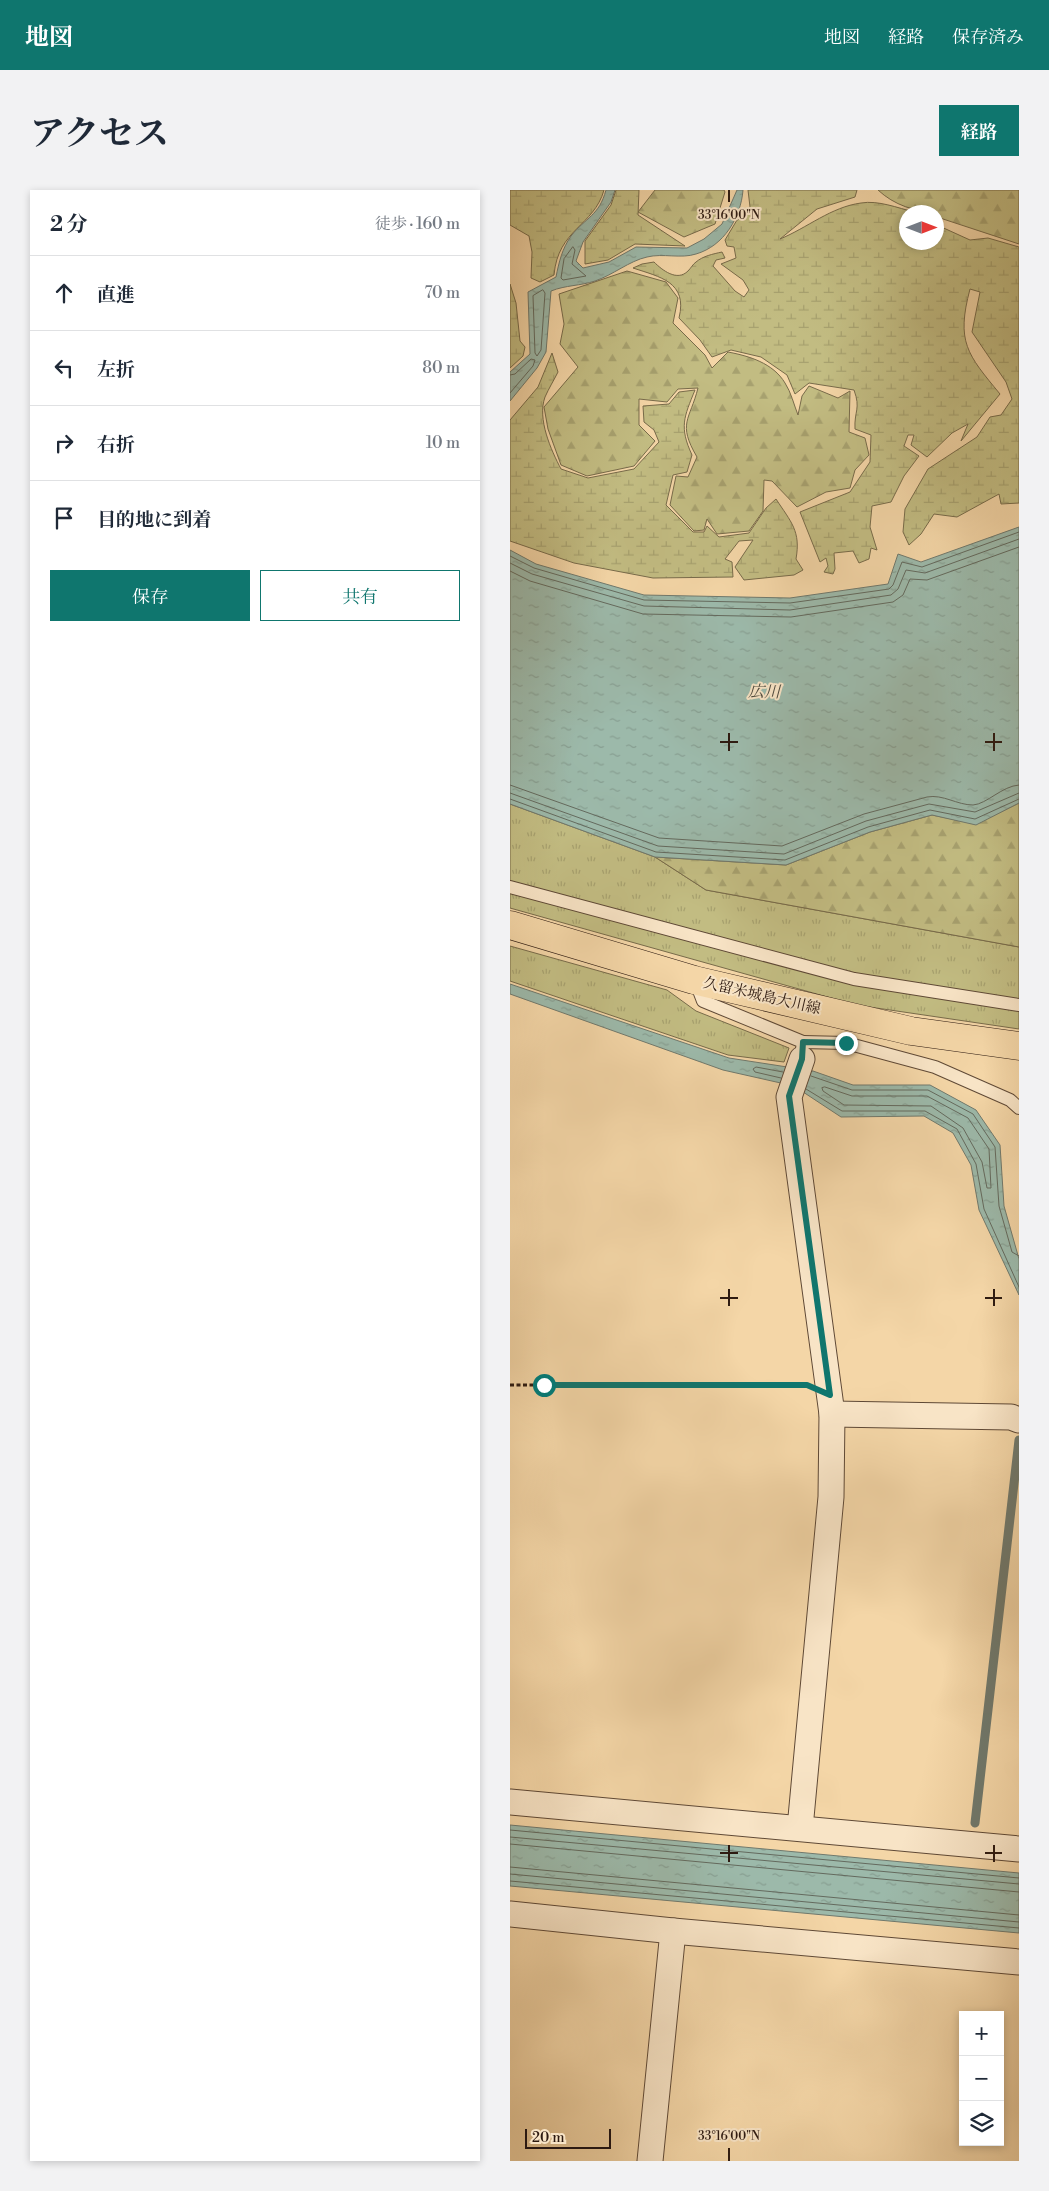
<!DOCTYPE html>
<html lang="ja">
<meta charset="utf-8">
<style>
body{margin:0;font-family:"Libre Bodoni","Noto Serif JP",serif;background:#f2f2f3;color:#1f2937}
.controls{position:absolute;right:15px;bottom:15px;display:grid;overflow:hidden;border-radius:0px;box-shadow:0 2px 8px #0003}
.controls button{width:45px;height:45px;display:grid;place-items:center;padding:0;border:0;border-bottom:1px solid #e0e1e3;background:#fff;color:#1f2937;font:25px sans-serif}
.compass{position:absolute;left:389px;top:15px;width:45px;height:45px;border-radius:50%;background:#fff;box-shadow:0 2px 8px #0003;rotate:90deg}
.scale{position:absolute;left:15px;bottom:12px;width:86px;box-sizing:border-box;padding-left:5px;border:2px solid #2d1a11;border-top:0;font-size:14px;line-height:18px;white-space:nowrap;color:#2d1a11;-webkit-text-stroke:4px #f8e4c6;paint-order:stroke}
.stop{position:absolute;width:15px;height:15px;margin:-11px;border:4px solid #0f766e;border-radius:50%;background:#fff}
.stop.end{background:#0f766e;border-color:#fff;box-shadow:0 1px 5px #0008}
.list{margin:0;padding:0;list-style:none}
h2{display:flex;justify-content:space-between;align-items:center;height:65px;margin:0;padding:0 20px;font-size:21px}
h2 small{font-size:16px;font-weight:400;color:#747a83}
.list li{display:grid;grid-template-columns:32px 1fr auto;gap:15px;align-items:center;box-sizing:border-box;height:75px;padding:0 20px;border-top:1px solid #e0e1e3}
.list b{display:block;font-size:19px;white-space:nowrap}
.list em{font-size:16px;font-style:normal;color:#747a83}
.actions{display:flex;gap:10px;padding:15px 20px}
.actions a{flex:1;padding:11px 0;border:1px solid #0f766e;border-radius:0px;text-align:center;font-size:18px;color:#0f766e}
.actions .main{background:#0f766e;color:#fff}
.icon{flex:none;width:28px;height:28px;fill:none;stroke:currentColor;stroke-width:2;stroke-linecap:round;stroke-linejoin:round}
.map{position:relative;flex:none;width:509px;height:1971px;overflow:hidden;border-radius:0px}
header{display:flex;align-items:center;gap:30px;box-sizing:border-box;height:70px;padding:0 25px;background:#0f766e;color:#fff}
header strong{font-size:24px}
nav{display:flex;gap:28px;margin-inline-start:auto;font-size:18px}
.intro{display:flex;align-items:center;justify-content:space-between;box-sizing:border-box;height:120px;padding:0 30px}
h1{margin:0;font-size:35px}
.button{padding:12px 22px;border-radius:0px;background:#0f766e;color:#fff;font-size:18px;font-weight:700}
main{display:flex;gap:30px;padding:0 30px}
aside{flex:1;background:#fff;border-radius:0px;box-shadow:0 2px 8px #0003}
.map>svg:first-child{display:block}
.grass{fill:url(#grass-tufts);stroke:#786b4a}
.forest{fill:url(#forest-firs);stroke:#786b4a}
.wetland{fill:url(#wetland-marsh);stroke:#786b4a}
.water{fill:url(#water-ripples);stroke:#70796d}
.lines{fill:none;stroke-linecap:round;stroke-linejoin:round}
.shore{stroke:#646a5e;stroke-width:1}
.stream{stroke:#70796d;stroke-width:9}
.lane-casing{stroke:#5f4936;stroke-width:14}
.street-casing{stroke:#5f4936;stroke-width:27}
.primary-casing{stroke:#2d1a11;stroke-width:29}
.path{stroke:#2d1a11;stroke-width:3;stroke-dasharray:4 2.5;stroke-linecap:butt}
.lane{stroke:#f8e4c6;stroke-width:12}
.street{stroke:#f8e4c6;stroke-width:25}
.primary{stroke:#f4d6a7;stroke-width:28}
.route{stroke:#0f766e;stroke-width:6}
.ticks{fill:none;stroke:#2d1a11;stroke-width:2}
.labels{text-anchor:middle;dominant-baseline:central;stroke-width:4;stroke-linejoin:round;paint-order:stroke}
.street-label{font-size:15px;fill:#2d1a11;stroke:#f8e4c6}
.water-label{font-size:16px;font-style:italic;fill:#4e4a3f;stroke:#f8e4c6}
.ticks-label{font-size:12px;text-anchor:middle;fill:#2d1a11;stroke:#f8e4c6;stroke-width:4;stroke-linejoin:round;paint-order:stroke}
</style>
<header>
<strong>地図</strong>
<nav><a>地図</a><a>経路</a><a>保存済み</a></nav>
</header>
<div class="intro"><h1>アクセス</h1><a class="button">経路</a></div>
<main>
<aside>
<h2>2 分<small>徒歩 · 160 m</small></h2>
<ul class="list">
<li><svg class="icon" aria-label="ahead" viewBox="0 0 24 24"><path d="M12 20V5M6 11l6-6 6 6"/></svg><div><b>直進</b></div><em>70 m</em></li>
<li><svg class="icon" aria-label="left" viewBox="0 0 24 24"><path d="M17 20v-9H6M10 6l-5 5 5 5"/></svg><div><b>左折</b></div><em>80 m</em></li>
<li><svg class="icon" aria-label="right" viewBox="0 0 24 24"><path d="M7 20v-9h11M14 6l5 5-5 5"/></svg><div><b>右折</b></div><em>10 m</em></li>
<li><svg class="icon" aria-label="arrive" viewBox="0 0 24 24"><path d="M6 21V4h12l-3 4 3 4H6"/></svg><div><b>目的地に到着</b></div></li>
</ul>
<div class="actions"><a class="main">保存</a><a>共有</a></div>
</aside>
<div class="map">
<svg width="509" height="1971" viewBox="0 0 509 1971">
<defs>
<pattern id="grass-tufts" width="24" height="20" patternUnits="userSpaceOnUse" patternTransform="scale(1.25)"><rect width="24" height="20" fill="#c2bc82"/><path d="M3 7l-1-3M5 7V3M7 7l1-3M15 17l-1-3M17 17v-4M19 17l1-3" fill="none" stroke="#a7a16f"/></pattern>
<pattern id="forest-firs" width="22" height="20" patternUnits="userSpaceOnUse" patternTransform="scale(1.25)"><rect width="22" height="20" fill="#c2bc82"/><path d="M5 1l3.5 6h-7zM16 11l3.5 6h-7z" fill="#a7a16f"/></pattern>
<pattern id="wetland-marsh" width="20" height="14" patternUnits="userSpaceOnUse" patternTransform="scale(1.25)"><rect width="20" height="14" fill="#c2bc82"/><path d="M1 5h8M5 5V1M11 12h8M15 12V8" fill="none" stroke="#a7a16f"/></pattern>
<pattern id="water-ripples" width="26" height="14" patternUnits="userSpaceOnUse" patternTransform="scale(1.25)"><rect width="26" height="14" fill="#9cb9aa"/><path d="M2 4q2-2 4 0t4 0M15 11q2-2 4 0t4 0" fill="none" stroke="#879e91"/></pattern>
</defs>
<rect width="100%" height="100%" fill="#f4d6a7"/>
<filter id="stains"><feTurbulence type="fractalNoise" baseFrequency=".004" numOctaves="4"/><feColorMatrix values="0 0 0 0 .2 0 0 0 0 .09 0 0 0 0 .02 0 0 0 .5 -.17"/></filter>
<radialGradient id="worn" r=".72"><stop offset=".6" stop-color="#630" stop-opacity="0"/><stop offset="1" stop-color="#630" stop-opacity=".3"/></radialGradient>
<g class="grass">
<path d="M0 614 145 667 196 700 509 757V839L346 815 0 718Z"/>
<path d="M0 756 157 800 186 821 279 858 274 872 218 865 0 791Z"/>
</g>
<g class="forest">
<path d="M145 0H214L215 2 205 34 174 47 128 22Z"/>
<path d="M368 0H509V54L427 27V22C405 22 384 15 368 0Z"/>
<path d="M117 81 156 92 168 108 163 133 195 165 202 178 218 162C239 166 263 173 275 193 281 202 284 215 288 225L292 206 299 196 328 208 340 201 339 242 355 248 359 265 345 280 340 298 316 302 287 317 262 291 254 290 253 321 239 341 207 344 197 329 194 340 184 341 160 315 166 286 178 287 187 267C167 233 180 230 188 198L168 199 157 212 129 209V235L145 251 124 276 77 286 51 275 38 239 34 217 68 177 50 154 54 134 49 104Z"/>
<path d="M509 613V757L196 700 145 667 276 675 360 642 422 625 466 634Z"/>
</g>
<g class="wetland">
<path d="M0 0H94C84 36 48 39 44 85L30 92 21 88 22 62 19 46 0 35Z"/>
<path d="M106 0H129L128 25 175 56 125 54 98 70 75 74V51L101 15Z"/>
<path d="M238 0H347L345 7 307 19 270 49C297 38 321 17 351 13 368 10 388 18 404 22H397V52H427V35L460 50 478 48 509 57V313L491 314 489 304 447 327 424 324 411 344 399 355 393 342 395 319 418 279 467 247 480 227 491 225 502 209 496 192 462 142 470 102 460 99C446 152 457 164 490 204L451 251 458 234 442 243 417 267 401 255 404 245H398L394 256 409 266 394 286 381 312 362 316 360 337 367 360 361 358 359 369 349 373 343 361 324 363 325 379 323 384 314 382 318 376 316 368 310 372 290 322 340 302 360 272 361 245 345 239C344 221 351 219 344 200L299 193 285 204 277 185 251 167 221 160 202 167 190 150 169 128C178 92 150 87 123 78L132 74 144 72C152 80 167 92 178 81 181 78 183 74 186 72 193 66 203 64 212 62L215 68 206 70 203 76 225 101 234 107 239 100 233 90 211 74 226 68 224 57 217 56 215 50 227 30 236 27 240 17Z"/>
<path d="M0 94 6 113 10 151 15 157 13 166 0 178Z"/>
<path d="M42 163 48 182C44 190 39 198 35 207 27 229 41 260 51 279L78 288 124 279 149 252 144 240 134 232 133 216 159 214 169 202 185 200C174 227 169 237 182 265L177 282 163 285 156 315 183 342H194L197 336 209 347 239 343 256 318 266 309C281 332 291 341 286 369L293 380 284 385 234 390 225 377 243 350 229 351 215 369 222 372 223 387 143 388 64 373 0 351V230L28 197Z"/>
</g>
<g class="water">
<path d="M96 0H105L101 12 73 52 66 71 73 78 99 72 126 57 177 58 194 49 212 34 227 0H233C231 27 214 56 186 64 171 69 153 63 137 67 119 71 103 85 85 91 70 96 56 95 41 101L36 162 27 178 0 211V182L20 164 18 102 46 87C49 72 52 59 61 46 76 27 89 26 96 0Z"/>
<path d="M509 337V613L466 635 422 625 360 642 276 675 145 667 0 614V360L26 374 134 405 280 408 378 394 388 364 411 372Z"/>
<path d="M0 794 219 868 303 881 343 895H420L466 920 490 955 494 1016 509 1069V1105L469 1020 461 975 443 943 414 926 331 927 284 896 213 880 0 804Z"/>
<path d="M0 1635 509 1683V1743L0 1696Z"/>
</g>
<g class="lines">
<g class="shore">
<path d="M63 57 65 60 62 74 76 86 53 90 51 88 54 69Z"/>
<path d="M33 100 35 103 31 160 27 166 25 163 23 106Z"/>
<path d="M0 185 5 184 21 169 25 170 23 176 0 203"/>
<path d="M0 366 24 378 134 410 280 413 379 399 383 395 392 372 412 377 509 342"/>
<path d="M0 373 22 384 134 416 280 420 381 405 388 399 396 380 415 383 509 349"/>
<path d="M0 381 20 391 133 424 281 427 383 412 393 405 400 389 417 390 509 357"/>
<path d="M0 595 149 648 272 656 354 624 417 607C433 604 447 615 463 615 477 614 492 596 509 595"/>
<path d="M0 603 148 656 274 664 356 631 419 614 465 622 509 603"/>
<path d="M0 609 146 662 275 670 358 637 420 620 465 629 509 609"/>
<path d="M301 886 342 900H418L463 924 485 957 489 1016 502 1062 509 1066"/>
<path d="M271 888 245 882 243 879 246 877 273 882"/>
<path d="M315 897 342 906H417L458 928 479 959 481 998H477L472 972 453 938 421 916 334 915 313 901 312 898Z"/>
<path d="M296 899 332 921H415L447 939 466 974 474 1019 509 1097"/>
<path d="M0 1640 509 1688"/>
<path d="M0 1647 509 1694"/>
<path d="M0 1654 509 1702"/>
<path d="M0 1677 509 1725"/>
<path d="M0 1684 509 1732"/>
<path d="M0 1691 509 1738"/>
</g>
<path class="stream" d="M465 1633 509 1250"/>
<defs>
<g id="lane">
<path d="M0 697 344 789 509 815"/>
<path d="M185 790 193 811 293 852 292 859"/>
<path d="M293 852 336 853 425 877 500 910 509 918"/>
</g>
<g id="street">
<path d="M322 1224 501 1227 509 1230"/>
<path d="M0 1612 509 1659"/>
<path d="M290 1638 321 1307 322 1224 279 907 292 869"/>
<path d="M0 1724 163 1741 509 1772"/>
<path d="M140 1971 163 1741"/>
</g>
<path id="primary" d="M0 735 184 790 401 841 509 856"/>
</defs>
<use href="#lane" class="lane-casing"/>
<use href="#street" class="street-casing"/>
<use href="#primary" class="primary-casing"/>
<path class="path" d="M0 1195H291"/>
<use href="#lane" class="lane"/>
<use href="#street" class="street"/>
<use href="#primary" class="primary"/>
</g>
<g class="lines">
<path class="route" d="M34 1195H297L320 1205 279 906 292 869 293 852 336 853"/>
</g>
<path class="ticks" d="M219 0V12M219 543V561M484 543V561M210 552H228M475 552H492M219 1099V1116M484 1099V1116M210 1108H228M475 1108H492M219 1655V1672M484 1655V1672M210 1663H228M475 1663H492M219 1958V1971"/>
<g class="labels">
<g class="street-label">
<text transform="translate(252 806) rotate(13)">久留米城島大川線</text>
</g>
<g class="water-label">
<text transform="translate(254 502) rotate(1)">広川</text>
</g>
</g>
<g class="ticks-label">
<text x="219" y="29">33°16'00"N</text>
<text x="219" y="1950">33°16'00"N</text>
</g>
<rect width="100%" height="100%" filter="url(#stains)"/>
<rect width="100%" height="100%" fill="url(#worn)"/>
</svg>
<div class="controls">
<button>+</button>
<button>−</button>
<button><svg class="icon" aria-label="layers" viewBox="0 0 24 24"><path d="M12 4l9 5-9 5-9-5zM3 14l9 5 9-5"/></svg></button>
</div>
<svg class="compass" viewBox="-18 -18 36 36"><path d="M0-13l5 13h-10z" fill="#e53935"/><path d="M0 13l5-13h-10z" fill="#747a83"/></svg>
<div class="scale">20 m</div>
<div class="stop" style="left:34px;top:1195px"></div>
<div class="stop end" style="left:336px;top:853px"></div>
</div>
</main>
